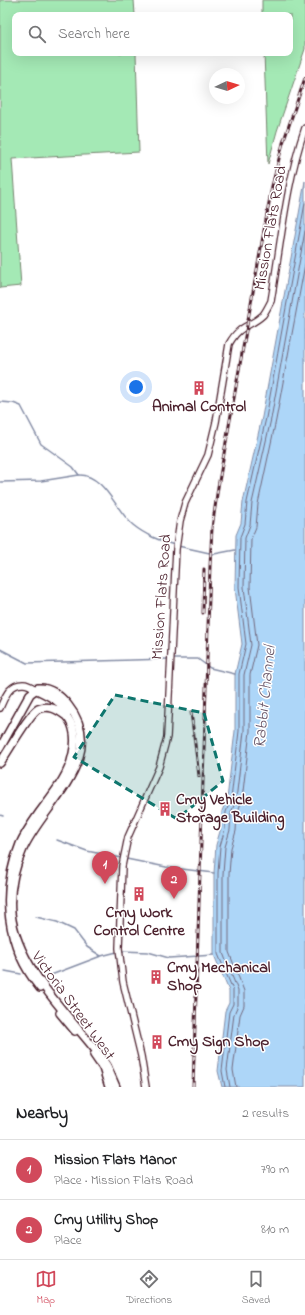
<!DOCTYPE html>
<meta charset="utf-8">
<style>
body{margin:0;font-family:"Indie Flower",sans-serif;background:#f2f2f2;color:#202124}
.compass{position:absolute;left:209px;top:68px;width:36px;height:36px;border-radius:50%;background:#fff;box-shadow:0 4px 16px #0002;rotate:86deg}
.you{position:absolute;left:136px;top:387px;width:14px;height:14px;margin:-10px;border:3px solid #fff;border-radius:50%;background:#1a73e8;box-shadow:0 0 0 6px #1a73e833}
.badge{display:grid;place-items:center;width:26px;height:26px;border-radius:50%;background:#d1495b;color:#fff;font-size:13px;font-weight:700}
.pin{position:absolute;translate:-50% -33px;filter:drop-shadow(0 1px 2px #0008)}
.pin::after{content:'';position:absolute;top:21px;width:14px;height:12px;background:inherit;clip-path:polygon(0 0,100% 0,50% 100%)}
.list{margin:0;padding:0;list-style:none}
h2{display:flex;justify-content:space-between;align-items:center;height:52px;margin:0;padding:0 16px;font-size:17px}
h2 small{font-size:13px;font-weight:400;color:#757577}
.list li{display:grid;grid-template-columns:26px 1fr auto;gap:12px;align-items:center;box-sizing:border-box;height:60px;padding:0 16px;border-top:1px solid #e0e0e0}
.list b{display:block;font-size:15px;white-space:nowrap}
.list p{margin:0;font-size:13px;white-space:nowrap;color:#757577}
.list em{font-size:13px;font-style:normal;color:#757577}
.icon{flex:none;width:22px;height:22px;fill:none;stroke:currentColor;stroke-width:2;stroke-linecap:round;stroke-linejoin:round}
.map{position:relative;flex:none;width:305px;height:1087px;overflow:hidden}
.search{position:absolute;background:#fff;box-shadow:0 4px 16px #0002;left:12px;right:12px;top:12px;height:44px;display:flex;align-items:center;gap:10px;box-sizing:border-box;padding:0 14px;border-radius:8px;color:#757577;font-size:15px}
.sheet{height:172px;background:#fff}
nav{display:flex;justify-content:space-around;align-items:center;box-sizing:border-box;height:56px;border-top:1px solid #e0e0e0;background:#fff;font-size:11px;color:#757577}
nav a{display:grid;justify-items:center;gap:2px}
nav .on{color:#d1495b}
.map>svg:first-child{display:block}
.green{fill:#a4e9b5;stroke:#778470}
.water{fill:#add6f8;stroke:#858da6}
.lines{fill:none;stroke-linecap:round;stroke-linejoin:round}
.shore{stroke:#72687d;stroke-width:1}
.stream{stroke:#858da6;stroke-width:1.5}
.minor-casing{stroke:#4a1f2b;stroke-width:8}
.major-casing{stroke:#4a1f2b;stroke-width:10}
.minor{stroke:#fff;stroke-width:5.5}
.major{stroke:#fff;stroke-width:7}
.rail-casing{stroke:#4a1f2b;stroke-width:3}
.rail{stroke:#fff;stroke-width:1.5;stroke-dasharray:4.5;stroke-linecap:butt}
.marked{fill:#0f766e;fill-opacity:0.2;stroke:#0f766e;stroke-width:3;stroke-dasharray:8 5;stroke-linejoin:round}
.labels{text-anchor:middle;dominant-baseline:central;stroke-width:3;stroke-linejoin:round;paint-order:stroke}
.street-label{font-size:16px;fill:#4a1f2b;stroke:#fff}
.poi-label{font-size:16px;font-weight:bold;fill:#4a1f2b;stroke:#fff;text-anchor:start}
.water-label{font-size:17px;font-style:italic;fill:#685668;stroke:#fff}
</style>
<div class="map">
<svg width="305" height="1087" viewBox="0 0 305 1087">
<rect width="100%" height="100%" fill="#fff"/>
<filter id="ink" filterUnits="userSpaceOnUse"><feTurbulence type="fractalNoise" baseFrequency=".025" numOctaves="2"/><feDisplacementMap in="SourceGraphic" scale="8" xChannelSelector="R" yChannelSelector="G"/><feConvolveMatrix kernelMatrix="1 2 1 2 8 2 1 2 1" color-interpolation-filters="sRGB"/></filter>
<g filter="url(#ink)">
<g class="green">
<path d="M0 0H134L135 15H15V53H136L139 152 12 159 21 286 0 288Z"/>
<path d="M262 0H305V49L277 131 268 164 264 53H290V15H262Z"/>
</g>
<path class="water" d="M305 181V1087H222L218 1071 225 1011 229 1003V991L214 955V873L216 845 221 828 222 811 227 799 235 731V674L242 644 235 588 236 535 241 523 243 502 262 417Z"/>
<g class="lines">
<g class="shore">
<path d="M225 1087 222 1071 229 1012 233 1004V990L218 954V873L220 846 225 829 226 812 231 799 239 731V674L246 644 239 587 240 537 245 524 247 502 266 418 305 203"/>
<path d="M230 1087 227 1070 234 1014 238 1005V991L223 953V874L225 847 230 830 231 813 236 800 244 731V675L251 645 244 587 245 538 250 525 252 503 271 419 305 231"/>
<path d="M236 1087 233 1070 240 1015 244 1006V991L229 952V874L231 848 236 831 237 814 242 800 250 731V675L257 645 250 587 251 539 256 527 258 504 276 420 305 264"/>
</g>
<g class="stream">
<path d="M0 402 13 403 21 406 41 444 73 467 79 475"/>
<path d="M0 482 41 481 79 475C104 474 116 511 133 525 144 534 161 542 175 545"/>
<path d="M178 546 214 554 235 550"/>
<path d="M0 649 27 663 168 659"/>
<path d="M172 659H198L210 668 235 674"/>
<path d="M0 815 3 816"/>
<path d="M57 840 87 851 166 867 214 873"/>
<path d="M36 917 57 922 74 930 87 947 101 956"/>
<path d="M121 951 148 952 169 958 214 955"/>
<path d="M5 971 21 974"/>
<path d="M51 975 101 956 117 952"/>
</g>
<defs>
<g id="minor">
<path d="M0 708C5 697 9 684 23 684 28 684 31 686 35 689"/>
<path d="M146 1087 141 1056 123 982 119 948 122 866 128 837 159 767 167 737 176 549 180 521 185 503 208 455 216 422 229 344C240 324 249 328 263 315 266 311 269 305 271 301 281 243 286 183 305 128"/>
</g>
<g id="major">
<path d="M35 689C47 695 62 701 67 714"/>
<path d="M0 748 30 694 38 688C50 687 61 696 68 705 110 757 43 804 23 849 14 869 9 891 11 913 17 968 69 1015 101 1057L107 1066 116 1087"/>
<path d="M0 763C8 752 29 714 38 709 49 704 58 710 66 716 75 725 76 741 73 753 69 776 52 795 39 813 32 823 25 833 20 844 0 893 6 946 40 988"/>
<path d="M60 1013 75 1031"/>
<path d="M94 1055 103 1068 109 1087"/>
</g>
</defs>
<use href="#minor" class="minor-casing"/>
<use href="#major" class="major-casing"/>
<use href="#minor" class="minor"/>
<use href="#major" class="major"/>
<defs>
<g id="rail">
<path d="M203 613 204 569"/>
<path d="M191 712 199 776"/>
<path d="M193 1087 210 566 212 528 218 487 272 186 283 143 305 78"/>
</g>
</defs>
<use href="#rail" class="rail-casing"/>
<use href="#rail" class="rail"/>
</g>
</g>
<path class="marked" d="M115 695 204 713 223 781 177 819 74 757Z"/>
<defs>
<symbol id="building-bare" viewBox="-9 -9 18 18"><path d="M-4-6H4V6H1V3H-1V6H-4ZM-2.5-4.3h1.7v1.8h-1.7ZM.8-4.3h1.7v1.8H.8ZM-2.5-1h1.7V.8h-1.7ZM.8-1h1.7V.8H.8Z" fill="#d1495b" stroke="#fff" stroke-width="2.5" paint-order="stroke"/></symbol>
</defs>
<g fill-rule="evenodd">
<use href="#building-bare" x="189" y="378" width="20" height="20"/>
<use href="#building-bare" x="155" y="799" width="20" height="20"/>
<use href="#building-bare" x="129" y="884" width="20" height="20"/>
<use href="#building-bare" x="146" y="967" width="20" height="20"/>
<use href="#building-bare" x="147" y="1032" width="20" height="20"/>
</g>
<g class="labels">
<g class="street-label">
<text transform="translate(271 228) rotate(-80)">Mission Flats Road</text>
<text transform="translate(162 597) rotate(-86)">Mission Flats Road</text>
<text transform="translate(73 1006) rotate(54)">Victoria Street West</text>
</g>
<g class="poi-label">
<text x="199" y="407" text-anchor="middle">Animal Control</text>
<text x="176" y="800">Cmy Vehicle<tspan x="176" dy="18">Storage Building</tspan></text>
<text x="139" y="913" text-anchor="middle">Cmy Work<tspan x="139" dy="18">Control Centre</tspan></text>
<text x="167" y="968">Cmy Mechanical<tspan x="167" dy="18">Shop</tspan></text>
<text x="168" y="1042">Cmy Sign Shop</text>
</g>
<g class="water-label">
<text transform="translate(265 697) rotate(-84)">Rabbit Channel</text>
</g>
</g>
</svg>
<svg class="compass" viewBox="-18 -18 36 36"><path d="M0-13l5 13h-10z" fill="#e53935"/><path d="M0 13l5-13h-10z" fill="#757577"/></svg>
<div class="you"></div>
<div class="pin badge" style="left:105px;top:884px">1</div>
<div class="pin badge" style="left:174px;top:899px">2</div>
<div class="search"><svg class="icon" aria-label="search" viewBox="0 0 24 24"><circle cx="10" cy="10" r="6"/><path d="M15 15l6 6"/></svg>Search here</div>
</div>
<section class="sheet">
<h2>Nearby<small>2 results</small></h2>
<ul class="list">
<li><span class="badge">1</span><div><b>Mission Flats Manor</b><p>Place · Mission Flats Road</p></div><em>790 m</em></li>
<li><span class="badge">2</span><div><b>Cmy Utility Shop</b><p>Place</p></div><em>810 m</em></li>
</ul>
</section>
<nav>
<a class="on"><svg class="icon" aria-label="map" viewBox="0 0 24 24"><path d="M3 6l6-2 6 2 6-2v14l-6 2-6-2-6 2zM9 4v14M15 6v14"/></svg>Map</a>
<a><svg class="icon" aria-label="directions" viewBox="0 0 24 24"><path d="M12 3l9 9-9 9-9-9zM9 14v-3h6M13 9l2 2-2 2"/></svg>Directions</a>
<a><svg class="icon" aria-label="saved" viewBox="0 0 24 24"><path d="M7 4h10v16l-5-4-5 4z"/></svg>Saved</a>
</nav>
